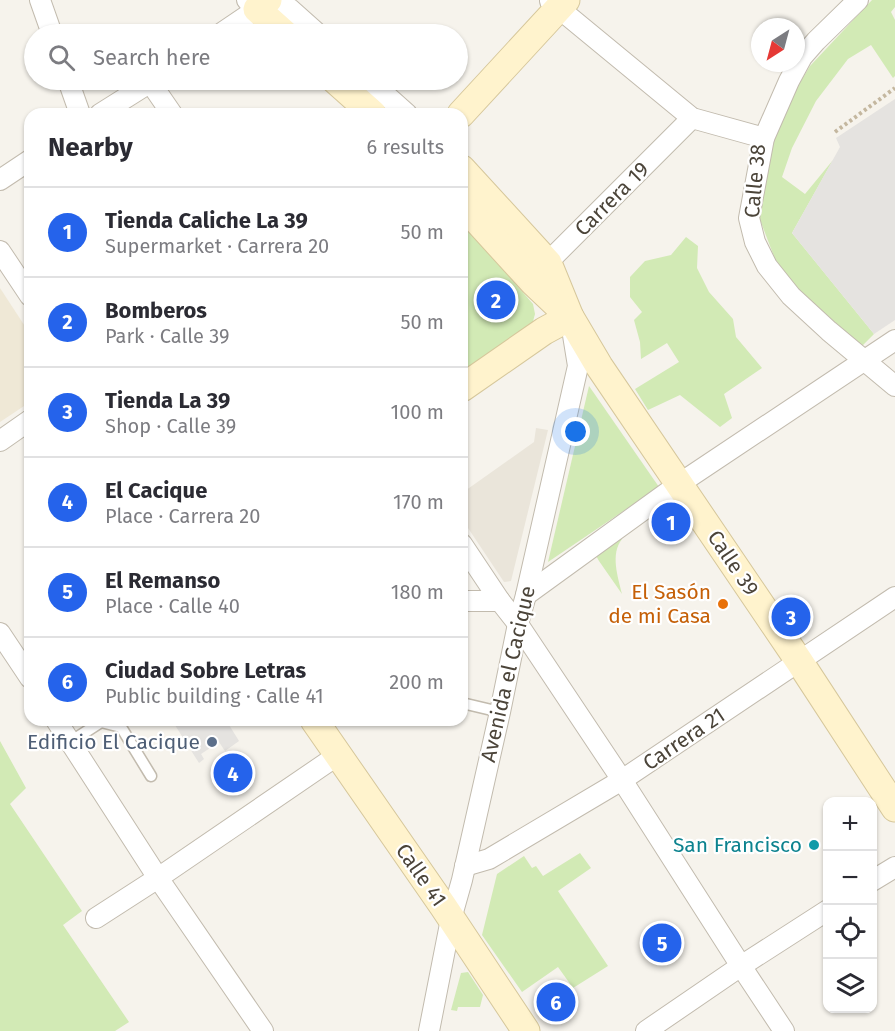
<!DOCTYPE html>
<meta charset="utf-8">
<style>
body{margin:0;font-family:"Fira Sans",sans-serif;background:#f7f7f7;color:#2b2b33}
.controls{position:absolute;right:18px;bottom:18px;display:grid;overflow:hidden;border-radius:12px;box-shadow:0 2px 4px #0004}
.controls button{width:54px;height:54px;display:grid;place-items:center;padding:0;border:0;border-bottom:2px solid #e1e1e2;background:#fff;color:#2b2b33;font:30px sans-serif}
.compass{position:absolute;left:751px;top:18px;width:54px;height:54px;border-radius:50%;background:#fff;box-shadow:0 2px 4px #0004;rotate:216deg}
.you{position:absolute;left:576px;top:432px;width:21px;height:21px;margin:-15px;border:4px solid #fff;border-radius:50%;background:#1a73e8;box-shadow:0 0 0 9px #1a73e833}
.badge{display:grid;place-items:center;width:39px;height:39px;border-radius:50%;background:#2563eb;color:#fff;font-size:20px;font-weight:700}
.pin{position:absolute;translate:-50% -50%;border:3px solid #fff;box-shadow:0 2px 6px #0006}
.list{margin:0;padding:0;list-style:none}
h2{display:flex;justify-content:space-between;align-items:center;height:78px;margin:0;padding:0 24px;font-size:26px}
h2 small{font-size:20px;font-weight:400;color:#7c7c81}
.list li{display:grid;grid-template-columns:39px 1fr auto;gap:18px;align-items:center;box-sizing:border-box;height:90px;padding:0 24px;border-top:2px solid #e1e1e2}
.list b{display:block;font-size:22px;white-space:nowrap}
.list p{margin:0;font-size:20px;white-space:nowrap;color:#7c7c81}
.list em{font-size:20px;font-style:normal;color:#7c7c81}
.icon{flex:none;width:33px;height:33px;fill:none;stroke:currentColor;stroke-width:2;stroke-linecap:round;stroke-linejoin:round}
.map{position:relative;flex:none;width:895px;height:1031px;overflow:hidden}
.search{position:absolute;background:#fff;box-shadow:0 2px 4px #0004;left:24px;top:24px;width:444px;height:66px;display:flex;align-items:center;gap:15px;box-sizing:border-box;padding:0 21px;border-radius:33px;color:#7c7c81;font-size:22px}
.panel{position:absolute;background:#fff;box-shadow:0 2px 4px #0004;left:24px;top:108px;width:444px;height:618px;border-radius:18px}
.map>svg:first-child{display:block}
.residential{fill:#eae5da}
.education{fill:#efe8d6}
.green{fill:#d2eab5}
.parking{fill:#e5e3e0}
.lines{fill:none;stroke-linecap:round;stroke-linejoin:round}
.lane-casing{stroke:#c2bbae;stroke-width:13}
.street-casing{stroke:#c2bbae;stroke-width:22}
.secondary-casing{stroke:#d6c79b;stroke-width:29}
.path{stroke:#c4b79f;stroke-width:4;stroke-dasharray:3 3;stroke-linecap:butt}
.lane{stroke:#fff;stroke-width:10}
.street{stroke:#fff;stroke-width:20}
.secondary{stroke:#fff3cd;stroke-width:27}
.food-dot{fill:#e8710a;stroke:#fff;stroke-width:2}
.service-dot{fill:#5c6f8a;stroke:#fff;stroke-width:2}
.culture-dot{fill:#0f9aa8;stroke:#fff;stroke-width:2}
.labels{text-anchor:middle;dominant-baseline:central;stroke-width:4.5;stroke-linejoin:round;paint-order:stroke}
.street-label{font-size:21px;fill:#4b4439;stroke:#fff}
.food-label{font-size:21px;fill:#c56008;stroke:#fff;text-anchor:end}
.service-label{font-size:21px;fill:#4e5e75;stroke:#fff;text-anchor:end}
.culture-label{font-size:21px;fill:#0d838f;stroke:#fff;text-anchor:end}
</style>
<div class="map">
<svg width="895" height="1031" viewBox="0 0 895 1031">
<rect width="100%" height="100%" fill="#f6f3ec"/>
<path class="residential" d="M536 428 548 430 511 581 504 582 462 519V493L534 442Z"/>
<path class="education" d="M0 288 30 334V402L0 422Z"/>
<g class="green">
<path d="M872 0H895V7L891 12 895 20V76L893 78 871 45 848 59 816 101 792 148 782 177 805 194 833 160 792 233 874 334 862 346 798 290 775 259 759 217 774 135 796 89 810 66Z"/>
<path d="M462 222 533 304 535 314 532 325 462 376Z"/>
<path d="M686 237 698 246 697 268 709 292 733 319 736 337 762 368 724 394 732 418 720 427 680 395 648 410 635 389 679 362 667 343 641 359 640 342 634 320 642 312 630 297V277L645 261 671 255Z"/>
<path d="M589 386 659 487 548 562Z"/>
<path d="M620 536 622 539C610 554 618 577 622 594L599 561 595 554Z"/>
<path d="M0 741 26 788 10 804 82 911 63 925 129 1022 115 1031H0Z"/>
<path d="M580 853 591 868 558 891 608 966 573 988 558 967 522 992 482 935 497 874 524 856 532 868 536 866 543 876Z"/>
<path d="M468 972 483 995 480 1007H458L457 1011 451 1010 461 973Z"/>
</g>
<g class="parking">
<path d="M895 99V320L874 334 792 233 840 147 836 138Z"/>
<path d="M176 720H226L239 741 225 751 219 742 201 754 204 759 199 763 173 722Z"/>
</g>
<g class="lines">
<defs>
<g id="lane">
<path d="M462 703 500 712"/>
<path d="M70 742 101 722 121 727 151 776"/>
</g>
<g id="street">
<path d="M40 0 52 34"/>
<path d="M276 0 290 9 318 34"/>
<path d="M858 0 816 41 802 57 789 81 764 138 749 218 755 242 767 266 791 296 829 331 895 386"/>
<path d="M550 1 692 118 764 138"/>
<path d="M220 34 257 9 247 0"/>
<path d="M68 80 80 114"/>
<path d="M369 80 407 114"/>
<path d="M150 82 172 114"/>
<path d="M100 114 154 80"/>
<path d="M0 180 30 160"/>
<path d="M0 251 30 296"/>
<path d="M539 271 692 118"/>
<path d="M0 441 30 420"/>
<path d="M462 544 500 601 518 624 622 780 741 966 784 1031"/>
<path d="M526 595 679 484 895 340"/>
<path d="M462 601H500"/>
<path d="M0 633 30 678"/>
<path d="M56 720 158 878 263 1031"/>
<path d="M465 866 489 859 622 780 895 597"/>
<path d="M872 881 895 867"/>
<path d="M96 918 158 878 338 755"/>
<path d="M429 1031 451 919 462 880 500 712 518 624 526 595 578 366 572 329"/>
<path d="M646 1031 741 966 828 910"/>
</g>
<g id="secondary">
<path d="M268 0 257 9 285 34"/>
<path d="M335 80 373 114"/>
<path d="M461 114 566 0"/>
<path d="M462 169 548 263 570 317 599 366 799 661 895 808"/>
<path d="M462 204 533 282 570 317 544 331 462 388"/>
<path d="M314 720 443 906 526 1031"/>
</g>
</defs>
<use href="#lane" class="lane-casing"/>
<use href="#street" class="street-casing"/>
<use href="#secondary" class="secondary-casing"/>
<path class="path" d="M835 132 895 88"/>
<use href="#lane" class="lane"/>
<use href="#street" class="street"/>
<use href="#secondary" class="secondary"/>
</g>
<circle class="food-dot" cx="723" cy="604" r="6"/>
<circle class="service-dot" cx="212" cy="742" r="6"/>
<circle class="culture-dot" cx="814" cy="845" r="6"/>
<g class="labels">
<g class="street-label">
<text transform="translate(755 181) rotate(-85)">Calle 38</text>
<text transform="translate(612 199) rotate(-45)">Carrera 19</text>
<text transform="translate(733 563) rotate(56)">Calle 39</text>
<text transform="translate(508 674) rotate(-77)">Avenida el Cacique</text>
<text transform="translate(684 739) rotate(-34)">Carrera 21</text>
<text transform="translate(421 875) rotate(55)">Calle 41</text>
</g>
<g class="food-label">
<text x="711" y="592">El Sasón<tspan x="711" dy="24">de mi Casa</tspan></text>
</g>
<g class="service-label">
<text x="200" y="742">Edificio El Cacique</text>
</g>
<g class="culture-label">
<text x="802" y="845">San Francisco</text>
</g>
</g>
</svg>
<div class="controls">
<button>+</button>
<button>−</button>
<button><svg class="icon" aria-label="locate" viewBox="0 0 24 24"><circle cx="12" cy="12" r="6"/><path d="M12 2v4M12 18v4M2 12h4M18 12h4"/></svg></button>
<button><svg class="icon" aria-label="layers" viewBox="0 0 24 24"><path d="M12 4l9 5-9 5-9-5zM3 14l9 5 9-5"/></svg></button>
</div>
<svg class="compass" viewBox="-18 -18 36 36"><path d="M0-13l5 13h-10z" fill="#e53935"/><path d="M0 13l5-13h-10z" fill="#7c7c81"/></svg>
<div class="you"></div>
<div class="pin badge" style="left:671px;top:522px">1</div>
<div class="pin badge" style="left:496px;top:300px">2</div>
<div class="pin badge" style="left:791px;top:617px">3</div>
<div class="pin badge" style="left:233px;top:773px">4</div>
<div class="pin badge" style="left:662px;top:943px">5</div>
<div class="pin badge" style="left:556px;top:1002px">6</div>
<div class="search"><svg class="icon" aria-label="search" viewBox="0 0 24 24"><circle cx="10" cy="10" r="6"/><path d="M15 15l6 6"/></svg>Search here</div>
<section class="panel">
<h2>Nearby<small>6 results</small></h2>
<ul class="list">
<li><span class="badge">1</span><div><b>Tienda Caliche La 39</b><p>Supermarket · Carrera 20</p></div><em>50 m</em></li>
<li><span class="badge">2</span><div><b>Bomberos</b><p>Park · Calle 39</p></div><em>50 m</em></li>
<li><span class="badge">3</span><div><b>Tienda La 39</b><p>Shop · Calle 39</p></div><em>100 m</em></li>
<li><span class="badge">4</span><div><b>El Cacique</b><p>Place · Carrera 20</p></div><em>170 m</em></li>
<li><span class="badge">5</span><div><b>El Remanso</b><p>Place · Calle 40</p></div><em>180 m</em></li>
<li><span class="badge">6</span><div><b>Ciudad Sobre Letras</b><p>Public building · Calle 41</p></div><em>200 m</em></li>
</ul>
</section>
</div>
